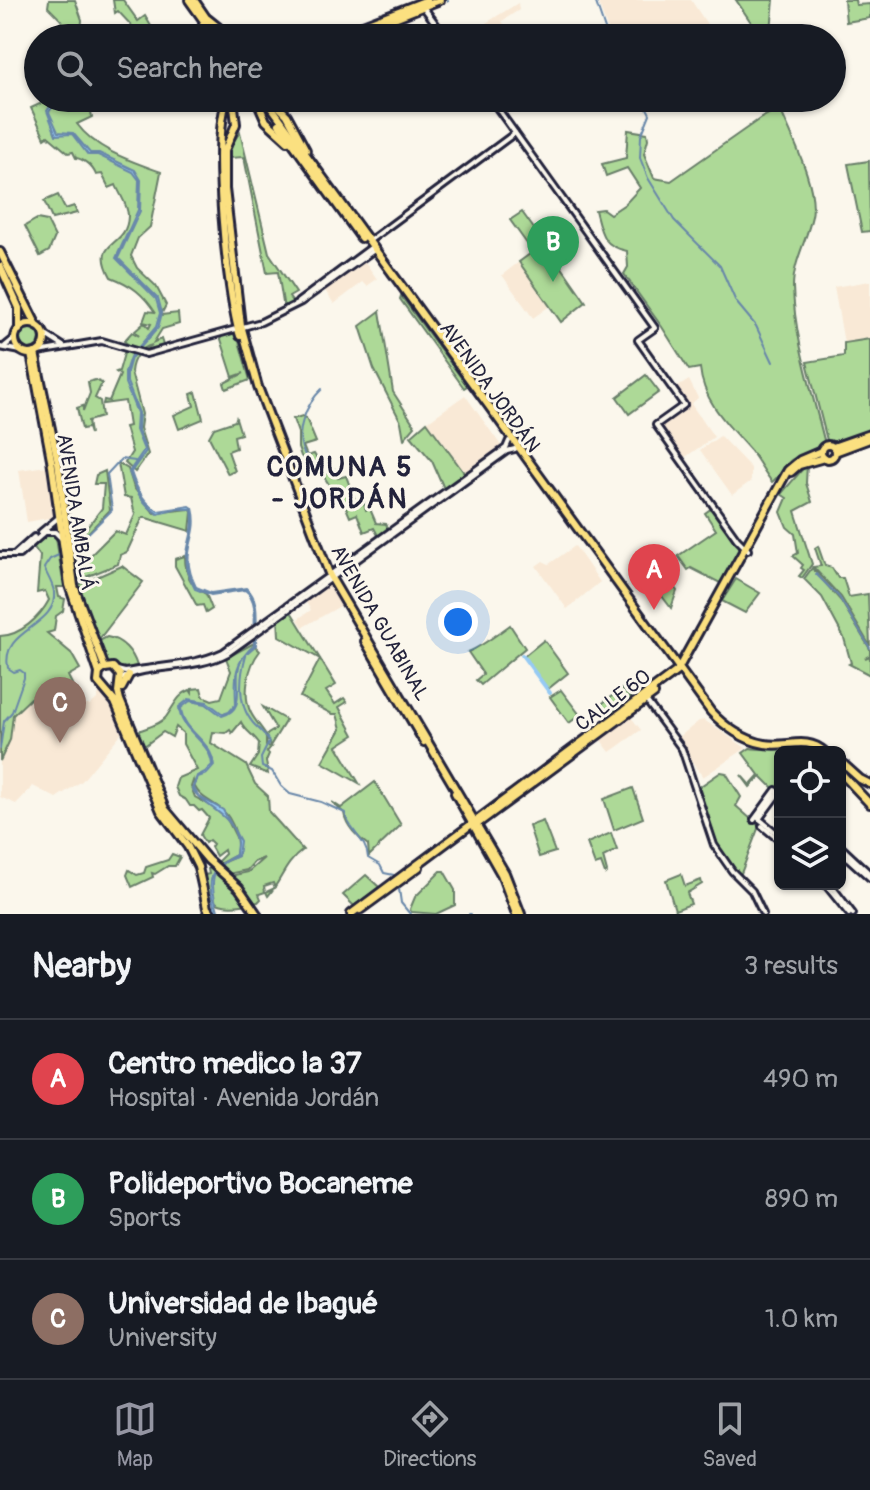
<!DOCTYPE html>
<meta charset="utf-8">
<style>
body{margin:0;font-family:Pangolin,sans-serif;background:#242831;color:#f1f3f6}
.controls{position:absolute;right:24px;bottom:24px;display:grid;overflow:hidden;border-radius:12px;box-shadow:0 2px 6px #0004}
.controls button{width:72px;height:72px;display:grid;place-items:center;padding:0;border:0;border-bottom:2px solid #363941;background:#171b24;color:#f1f3f6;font:40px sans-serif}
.you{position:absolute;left:458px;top:622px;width:28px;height:28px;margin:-20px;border:6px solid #fff;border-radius:50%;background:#1a73e8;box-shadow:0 0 0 12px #1a73e833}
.badge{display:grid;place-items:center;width:52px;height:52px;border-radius:50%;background:#9495a2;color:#fff;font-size:26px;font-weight:700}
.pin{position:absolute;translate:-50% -66px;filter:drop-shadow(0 2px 4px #0008)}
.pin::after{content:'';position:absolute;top:42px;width:28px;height:24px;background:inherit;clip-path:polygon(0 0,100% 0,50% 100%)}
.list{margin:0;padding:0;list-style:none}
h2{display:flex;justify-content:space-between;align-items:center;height:104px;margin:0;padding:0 32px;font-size:34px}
h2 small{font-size:26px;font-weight:400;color:#9ea1a6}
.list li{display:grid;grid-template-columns:52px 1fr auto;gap:24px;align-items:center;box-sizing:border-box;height:120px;padding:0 32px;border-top:2px solid #363941}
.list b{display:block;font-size:30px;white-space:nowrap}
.list p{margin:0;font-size:26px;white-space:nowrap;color:#9ea1a6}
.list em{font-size:26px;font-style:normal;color:#9ea1a6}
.icon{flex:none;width:44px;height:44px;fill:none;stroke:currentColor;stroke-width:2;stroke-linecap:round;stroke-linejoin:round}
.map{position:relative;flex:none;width:870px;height:914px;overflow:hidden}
.search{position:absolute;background:#171b24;box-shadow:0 2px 6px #0004;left:24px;right:24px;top:24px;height:88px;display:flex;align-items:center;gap:20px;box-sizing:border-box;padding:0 28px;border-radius:44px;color:#9ea1a6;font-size:30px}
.sheet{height:464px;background:#171b24}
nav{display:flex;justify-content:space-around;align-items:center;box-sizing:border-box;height:112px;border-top:2px solid #363941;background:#171b24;font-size:22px;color:#9ea1a6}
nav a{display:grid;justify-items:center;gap:4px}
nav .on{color:#9495a2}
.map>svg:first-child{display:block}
.built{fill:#f9e9d6}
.green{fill:#add997;stroke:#687e69;stroke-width:2}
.water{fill:#96caf3;stroke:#6887a9;stroke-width:2}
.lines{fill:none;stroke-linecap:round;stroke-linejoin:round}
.stream{stroke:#6887a9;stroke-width:2}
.canal{stroke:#96caf3;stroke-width:4}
.minor-casing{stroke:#22223b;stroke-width:10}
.major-casing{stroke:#22223b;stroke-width:12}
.minor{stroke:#fbf7ec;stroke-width:4}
.major{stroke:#fbe080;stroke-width:6}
.labels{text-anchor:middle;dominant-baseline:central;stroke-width:6;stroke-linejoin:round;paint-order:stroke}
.street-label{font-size:20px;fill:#22223b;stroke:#fbf7ec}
.district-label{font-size:28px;font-weight:bold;letter-spacing:2px;fill:#22223b;stroke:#fbf7ec}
</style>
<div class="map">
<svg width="870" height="914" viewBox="0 0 870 914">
<rect width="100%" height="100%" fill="#fbf7ec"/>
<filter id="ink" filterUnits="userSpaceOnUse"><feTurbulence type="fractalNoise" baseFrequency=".0125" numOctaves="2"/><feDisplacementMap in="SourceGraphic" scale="16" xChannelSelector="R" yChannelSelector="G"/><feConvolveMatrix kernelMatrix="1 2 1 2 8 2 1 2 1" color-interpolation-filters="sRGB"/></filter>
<g filter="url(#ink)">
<g class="built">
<path d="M597 0H691L716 38H611Z"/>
<path d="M518 3 519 10 502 21 510 35 496 38 486 23Z"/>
<path d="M363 259 377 279 367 286 363 282 334 304 324 289 353 268 355 270 359 267 357 263Z"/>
<path d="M519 262 551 305 533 318 502 275Z"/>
<path d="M870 281V339L844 343 834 287Z"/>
<path d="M689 380 698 398 691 404 714 437 684 458 659 425 688 405 676 388Z"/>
<path d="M465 395 502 447 465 474 427 422Z"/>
<path d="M720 436 751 468V481L732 495 700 450Z"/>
<path d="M47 466 54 517 27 522 19 470Z"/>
<path d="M575 546 600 582 567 609 536 566 543 561 549 564Z"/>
<path d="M330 585 342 605 303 627 298 619 311 610 305 601Z"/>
<path d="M62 685 74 691 76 698 86 705H90L97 699 100 690 113 703 124 730 82 781 56 798 33 786 16 804 0 797V761L10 740 13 715 34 695Z"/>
<path d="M630 716 641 730 610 752 600 739Z"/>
<path d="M704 720 746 748 703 777 686 753 679 737 699 721Z"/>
</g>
<g class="green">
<path d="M49 0H75L82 20 81 33 102 38H65L67 31 61 20 48 7Z"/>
<path d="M113 0H123L138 21 145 16 151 26 136 38H126L130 36 132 26 118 11 115 13Z"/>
<path d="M736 0H774L771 30 761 37Z"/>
<path d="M844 0H855L856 5 870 4V18L846 22Z"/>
<path d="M44 98H108L112 108 110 110 106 105 91 112 92 117 77 124C96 150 131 161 161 172L150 227 138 238 131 256 137 268 156 286 166 305 161 315 178 313 179 324 162 329 154 342 161 339 164 348 141 353 152 345C140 348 132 359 131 372L142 414 140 428 148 454 135 472 125 463 132 452 125 427 129 426 125 401 103 404 104 400 109 401 120 375 116 372 119 371 125 350 130 346 124 341 132 332 139 336 135 331 144 323 149 328 151 324 143 322 147 311 155 312C143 294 132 285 111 277 90 238 127 250 128 216 128 205 120 195 116 185L109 188 102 174 96 175C93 167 84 159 76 158L73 152 68 153 48 136 45 138 31 108 42 103 41 100Z"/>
<path d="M781 111C792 138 818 187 812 216 807 240 793 262 793 287 794 338 813 394 825 444 815 454 799 452 789 462 782 468 780 476 772 482 764 472 758 460 750 450 729 426 703 402 700 368L689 370 662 327 624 274 628 267 627 251C602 246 601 233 595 210L603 209 610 214 625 204 640 188 627 168 606 176 602 164 626 158 628 130 647 133 648 139 644 154 654 178 671 181 761 118 772 112Z"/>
<path d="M240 132 269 253 296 293 289 297 293 303 284 309 278 272 267 273 244 157 229 158 228 150Z"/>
<path d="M869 161 870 231 862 232 848 164Z"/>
<path d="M58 195 65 209 74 206 77 213 52 219 44 201Z"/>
<path d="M522 212 542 240 530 248 510 220Z"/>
<path d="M37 219 47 221 55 237 49 251 40 256 25 226Z"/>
<path d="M545 243 586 302 561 322 519 262Z"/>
<path d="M401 296 465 383 467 386 464 388 400 299Z"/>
<path d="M380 311 393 392 415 426 404 439 401 422 374 369 360 326Z"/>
<circle cx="29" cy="338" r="11"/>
<path d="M236 331 250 380 226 389 224 383 244 373 233 377 220 336Z"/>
<path d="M870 339V433L834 446 828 444 807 362 844 356V343Z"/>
<path d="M646 375 659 392 629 414 617 397Z"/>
<path d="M95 380 102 383 95 398 100 401 102 417 88 421 90 434 88 428 82 429 77 408 83 406V411L90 393 88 382Z"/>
<path d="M196 392 203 419 179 429 174 415 194 406 191 394Z"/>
<path d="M302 416 306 418 316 442 303 446 307 456 314 454 324 470 313 474 301 456 298 448V433L293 419Z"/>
<path d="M236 418 241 434 234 436 236 448 228 451 235 471 228 474 209 437 214 428 235 421Z"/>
<path d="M427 422 465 474 445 491 432 461 411 436Z"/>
<path d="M118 463 128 469 134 488 154 513 190 509 192 512 190 531 143 517 127 552 120 555 118 564 76 581 74 566 88 558 115 531 126 535 135 515 131 498 124 497Z"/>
<path d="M807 464 806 483 812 502 795 511 812 564 802 578 799 576 804 570 801 568 803 565 793 556 798 553 795 534 787 527 781 512 787 498 781 494Z"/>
<path d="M334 469 338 478 346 476 356 502 363 500 366 510 370 509 376 523 386 524 390 532 379 537 374 528 364 532 357 514 350 517 342 498H339L336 490 333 491 323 475Z"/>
<path d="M105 471 110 510 73 548 72 547 102 508 104 484H94L96 475Z"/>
<path d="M712 508 741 548 722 584 691 568 688 570 678 556 716 530 705 513Z"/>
<path d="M50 534 56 538 64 587H57L59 597 65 599 63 611 56 616 54 631 47 633 71 653 80 669 68 676 74 688 62 685 34 695 13 715 10 740 0 761V636C20 636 40 617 49 600L45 591 37 593 40 556 33 546 44 536Z"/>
<path d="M818 546 825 566 832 568 838 578H843L849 597 868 594 870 646 841 597 813 567 821 566 815 548Z"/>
<path d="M185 556C185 574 190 586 206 594L212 609 206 613 203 605 197 606 175 566V559Z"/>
<path d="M122 566 143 582 97 642 76 586Z"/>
<path d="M812 568 841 601 870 649V655L865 658 870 656V675L849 664 851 663 844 638 822 597 804 579Z"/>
<path d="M661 570 677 591 671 608 649 579Z"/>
<path d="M736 579 760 593 745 613 722 601Z"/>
<path d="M290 610 336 685 326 691 335 704 344 698 347 702 339 707 354 735 337 746 359 783 322 762 341 729 337 714H332L300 697 320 659 279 636 278 618Z"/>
<path d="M510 625 525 648 481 685 476 680 483 674 468 652C481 647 495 636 510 625Z"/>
<path d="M107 637C122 639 133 652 137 666L126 668 107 664 99 641Z"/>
<path d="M544 640 568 673 548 689 523 657Z"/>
<path d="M256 642 255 646 260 651C248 666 242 695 251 713 255 721 262 728 266 735L276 729 263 707 286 720 270 746 266 736V746L271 747 267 752 269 754 266 761 268 774 250 767 258 755 259 743C253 734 245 731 241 722L232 733 230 730 226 733 213 732 211 743 246 765 255 784 268 796 269 812 303 850C284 864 282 880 268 896L266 892 275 888 273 883 264 886 265 892 259 894 261 899 258 902C207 914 206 897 194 856L198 852 205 860 201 868 205 875 209 874 208 869 211 865 230 876 248 872 264 858 254 862 247 870 228 874 220 867 224 862 238 856C236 839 238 833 229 818 219 801 197 801 193 781L191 787 195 797 222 812 229 823 238 841 236 855 219 864 217 862 225 854 224 850 216 856 211 847 213 844 209 840 205 843 200 835 209 818 202 810 199 811 194 806H190L186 800 179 796 175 787 178 778 197 770 183 744V733L176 727 172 737 163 732 143 747 136 732C145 728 160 725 166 717 175 705 177 695 190 690L192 693V689L201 688 203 696 212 700 221 698 231 671 226 658Z"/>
<path d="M621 689 632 699 609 719 599 706Z"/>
<path d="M61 690 71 693 73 700 63 706 60 721 51 712 43 695Z"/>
<path d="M561 690 580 715 569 723 550 697Z"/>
<path d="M750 748C771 752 793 744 813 750L780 752 779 790 773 788 761 776 750 787 741 775 750 785 759 775 743 753Z"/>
<path d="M721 772 726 773 741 797 736 806 759 826 740 876C715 853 706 820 695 790Z"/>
<path d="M375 782 401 825 369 856 368 845C358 838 346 826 344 813L332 802 341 808Z"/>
<path d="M633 788 643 818 614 830 604 799Z"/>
<path d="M543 821 555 852 539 857 529 826Z"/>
<path d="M611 833 617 850 603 857 607 872 605 874 601 863 595 865 587 843Z"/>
<path d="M172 854 180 857 175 866H168L155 874 152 873 153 877 132 887 127 875 129 870 137 875 144 873 146 867 168 860Z"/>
<path d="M441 871H444L455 890V905L436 914 411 912 410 909 415 897Z"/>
<path d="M681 874 685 886 701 880 702 884 687 893 691 904 675 910 666 880Z"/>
<path d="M366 875 379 887 354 906 343 895Z"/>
</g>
<path class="water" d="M64 98 57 101 49 112 58 132 73 133 90 153H99L135 170 141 180 140 211 118 258 158 298 162 313 158 328 131 358 127 372V382L139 413 138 430 146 451 131 472C136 488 144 503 158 511L190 506 193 508C201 540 177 549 196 587L211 593 246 588C262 600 255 627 256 645 251 650 245 654 242 659 230 678 250 709 222 716L206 704 190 701 181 708C183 733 212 739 214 766L207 774 198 777 194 788 198 796 223 810 240 841 238 856C234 858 230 859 225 861 206 872 214 898 219 914H216C208 882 205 871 236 855 236 851 237 846 237 842 235 814 204 808 192 789L197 776 205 772 212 765C210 739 180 733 179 707L189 699 207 702 223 714 229 712 236 704C235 677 233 664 254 645 253 627 260 601 245 590L211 595 195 589C175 551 197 544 192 509H178L158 514C142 504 135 489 129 472L144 450 136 430 137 413 125 383V372L130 357 156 327 160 313 156 299 116 258 138 210 139 180 133 172 98 155H88L72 134 56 135 47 111 55 99Z"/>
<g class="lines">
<g class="stream">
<path d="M448 0V1"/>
<path d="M595 0 608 38"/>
<path d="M642 98 650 114 641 136 640 158 648 178 674 220 720 266 736 302 756 326 773 362"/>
<path d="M322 389C306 404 293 434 305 455 309 462 318 468 324 473"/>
<path d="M71 550 112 510 107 474 121 459 135 461"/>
<path d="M816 574 839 597 870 648"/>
<path d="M246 655C240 676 237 704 253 723 259 730 265 733 269 742L261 758 262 767 272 771 281 786 290 794 321 802 345 813C348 831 367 839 368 858L380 865 384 873 394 875"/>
<path d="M0 749 4 721 12 712 24 678V673L20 670 14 672 8 668C0 628 58 628 54 592 53 584 47 575 44 568L50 559 61 554"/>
<path d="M399 889 401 903 410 914"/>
<path d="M469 914H471"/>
</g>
<path class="canal" d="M522 655 550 693"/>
<defs>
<g id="minor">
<path d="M422 5 446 38"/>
<path d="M490 98 655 328 638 340 684 405 656 425 737 539 748 550"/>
<path d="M369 241 515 133"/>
<path d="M298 302 373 246"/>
<path d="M44 334 63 346"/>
<path d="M5 346 16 337"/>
<path d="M0 347 21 351"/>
<path d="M38 352 102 341 146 354 261 322 301 302 374 250"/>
<path d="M41 532 58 518"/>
<path d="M0 555H19L45 532H55L61 538"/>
<path d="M14 555 34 537"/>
<path d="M117 670 125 672C158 666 193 666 223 652L499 453 506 448 509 441"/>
<path d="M121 679C148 663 196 671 228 653L507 451 515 449"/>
<path d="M645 699 682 749 714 845 732 871 752 891 763 914"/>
<path d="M757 817 780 836"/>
<path d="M759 819 779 792"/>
<path d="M754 820 776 790 780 793"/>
<path d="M762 826 780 841"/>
<path d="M840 846 870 874"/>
<path d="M840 851 870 878"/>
<path d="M825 884 849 914"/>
<path d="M830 884 853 914"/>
</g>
<g id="major">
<path d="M189 0 216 38"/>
<path d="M194 0 207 19"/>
<path d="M208 19 218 27 225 38"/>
<path d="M203 24 205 35"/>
<path d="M329 38 427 0"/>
<path d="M344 38 440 0"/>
<path d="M228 98C210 132 227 296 240 336"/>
<path d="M233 98 236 124 225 150V189L241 325 258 387 330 576 505 873 521 914"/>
<path d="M256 98 266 121 288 141"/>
<path d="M265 98 711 712C724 726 745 741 765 744 787 748 806 735 825 752"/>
<path d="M270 98 287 115 306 150"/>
<path d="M279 124 361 238"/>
<path d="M0 252 37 326"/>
<path d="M0 266 19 308V330"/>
<circle cx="30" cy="339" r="15"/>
<path d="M35 353 58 462 74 586 105 668"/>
<path d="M31 354 51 459 69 585 99 673"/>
<circle cx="828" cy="452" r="7"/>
<path d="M833 447 870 434"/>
<path d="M835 452 870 439"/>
<path d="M791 472 799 465 824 458"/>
<path d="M365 641 424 742"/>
<path d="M122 688 129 675"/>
<path d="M840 761 860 779 870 784"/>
<path d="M840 772 870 804"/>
<path d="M455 793 501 874 516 914"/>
<path d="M476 825 654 694"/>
<path d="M360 910 419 867"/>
<path d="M212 914 207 908 198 867 188 847 161 811 115 702 98 682 99 673 105 668 113 667 120 675 118 692 120 700 165 809 208 860 239 888 257 914"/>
<path d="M351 914 677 671 788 470 800 460 821 451"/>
</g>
</defs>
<use href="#minor" class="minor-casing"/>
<use href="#major" class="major-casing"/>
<use href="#minor" class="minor"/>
<use href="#major" class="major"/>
</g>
</g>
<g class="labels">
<g class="street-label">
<text transform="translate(490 387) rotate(54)">AVENIDA JORDÁN</text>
<text transform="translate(76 512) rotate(81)">AVENIDA AMBALÁ</text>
<text transform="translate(380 623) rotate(60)">AVENIDA GUABINAL</text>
<text transform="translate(613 700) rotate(-37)">CALLE 60</text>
</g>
<g class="district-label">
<text x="340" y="467">COMUNA 5<tspan x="340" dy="32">- JORDÁN</tspan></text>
</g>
</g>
</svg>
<div class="controls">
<button><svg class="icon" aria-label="locate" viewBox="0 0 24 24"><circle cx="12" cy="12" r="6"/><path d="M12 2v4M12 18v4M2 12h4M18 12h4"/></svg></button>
<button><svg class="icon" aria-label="layers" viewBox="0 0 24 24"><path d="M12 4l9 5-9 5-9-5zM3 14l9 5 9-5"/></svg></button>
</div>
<div class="you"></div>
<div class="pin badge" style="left:654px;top:610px;background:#e0444e">A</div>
<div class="pin badge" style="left:553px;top:282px;background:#2e9e5b">B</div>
<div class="pin badge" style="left:60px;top:743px;background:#8d6e63">C</div>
<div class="search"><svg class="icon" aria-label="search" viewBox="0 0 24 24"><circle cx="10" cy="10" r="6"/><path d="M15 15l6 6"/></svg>Search here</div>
</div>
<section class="sheet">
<h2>Nearby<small>3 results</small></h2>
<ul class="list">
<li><span class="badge" style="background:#e0444e">A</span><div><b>Centro medico la 37</b><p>Hospital · Avenida Jordán</p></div><em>490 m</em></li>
<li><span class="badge" style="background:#2e9e5b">B</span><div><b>Polideportivo Bocaneme</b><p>Sports</p></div><em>890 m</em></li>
<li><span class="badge" style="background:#8d6e63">C</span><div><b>Universidad de Ibagué</b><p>University</p></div><em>1.0 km</em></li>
</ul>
</section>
<nav>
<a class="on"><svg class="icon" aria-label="map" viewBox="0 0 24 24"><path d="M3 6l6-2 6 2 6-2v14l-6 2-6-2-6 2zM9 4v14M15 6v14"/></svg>Map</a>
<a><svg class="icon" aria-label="directions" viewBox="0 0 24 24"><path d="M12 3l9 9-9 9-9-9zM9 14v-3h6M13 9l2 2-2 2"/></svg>Directions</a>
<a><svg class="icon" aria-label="saved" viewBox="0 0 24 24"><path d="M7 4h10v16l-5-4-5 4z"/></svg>Saved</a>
</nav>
